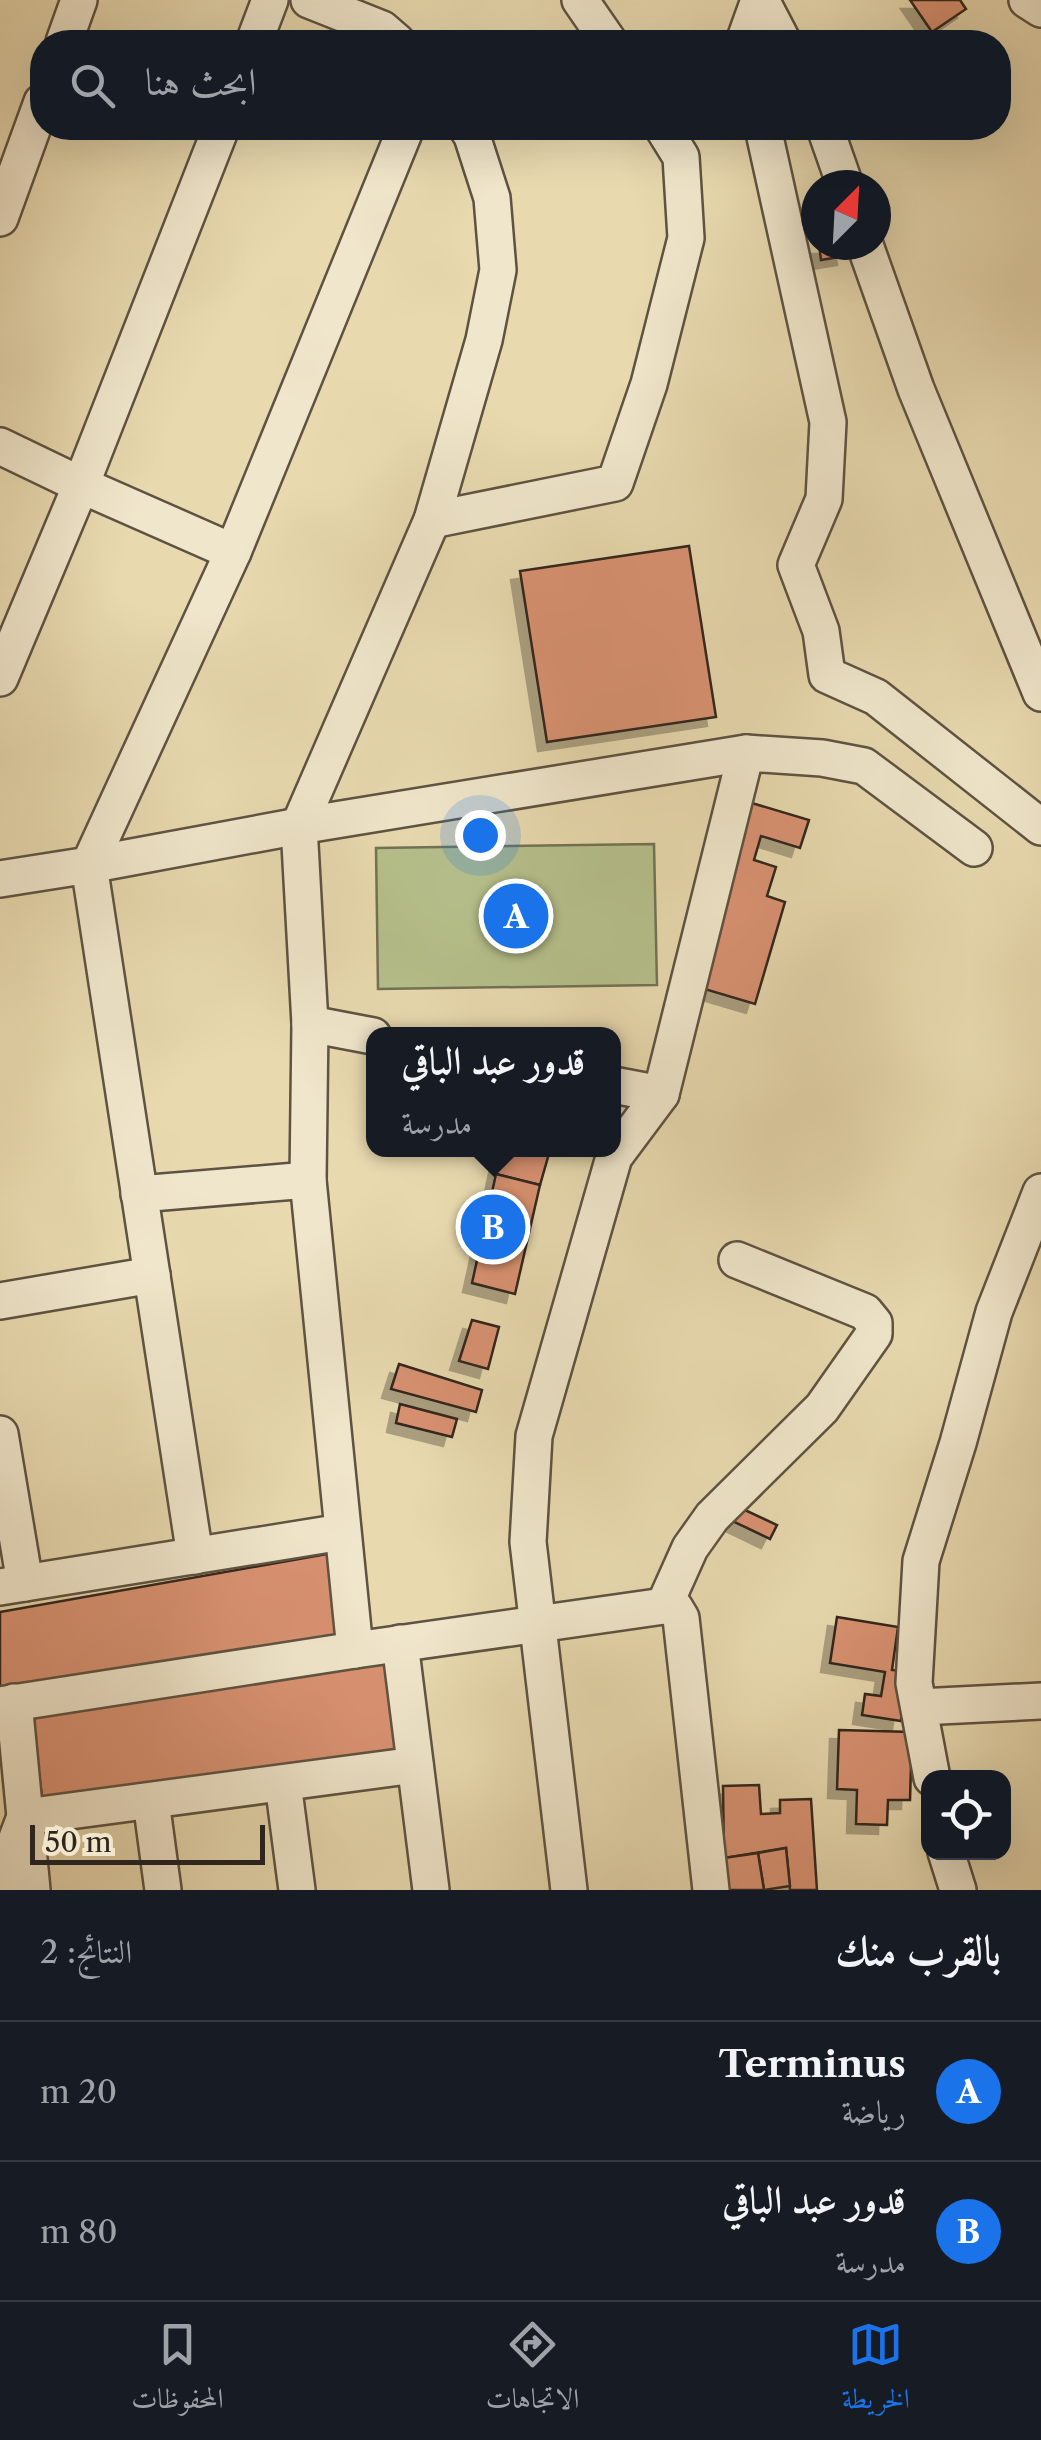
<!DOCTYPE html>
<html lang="ar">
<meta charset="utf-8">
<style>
body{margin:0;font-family:"Libre Caslon Text",Amiri,serif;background:#20242c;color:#f1f3f6;direction:rtl}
.controls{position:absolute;right:30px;bottom:30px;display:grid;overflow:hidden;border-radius:20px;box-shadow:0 10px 40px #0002}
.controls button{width:90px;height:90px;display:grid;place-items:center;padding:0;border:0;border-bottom:2px solid #363941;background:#171b24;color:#f1f3f6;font:50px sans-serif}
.compass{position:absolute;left:801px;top:170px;width:90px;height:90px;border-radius:50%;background:#171b24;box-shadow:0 10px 40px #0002;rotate:24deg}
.scale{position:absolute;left:30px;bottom:25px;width:235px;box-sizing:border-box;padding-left:10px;border:5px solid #30261e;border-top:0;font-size:28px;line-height:35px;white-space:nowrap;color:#30261e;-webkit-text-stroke:8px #f0e6cb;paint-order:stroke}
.you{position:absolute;left:480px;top:835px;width:35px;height:35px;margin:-25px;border:8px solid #fff;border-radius:50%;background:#1a73e8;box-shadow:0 0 0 15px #1a73e833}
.badge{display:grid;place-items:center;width:65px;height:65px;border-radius:50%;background:#1a73e8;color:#fff;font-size:32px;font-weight:700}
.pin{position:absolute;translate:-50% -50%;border:5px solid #fff;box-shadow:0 2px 10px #0006}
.popup{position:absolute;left:366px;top:1027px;width:255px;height:130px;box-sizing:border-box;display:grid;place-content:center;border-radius:20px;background:#171b24;filter:drop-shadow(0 2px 8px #0005);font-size:32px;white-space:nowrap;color:#9ea1a6}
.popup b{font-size:38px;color:#f1f3f6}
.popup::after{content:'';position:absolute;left:50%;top:100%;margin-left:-20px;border:20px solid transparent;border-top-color:#171b24}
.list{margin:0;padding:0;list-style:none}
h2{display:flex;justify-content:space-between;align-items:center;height:130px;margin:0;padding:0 40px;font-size:42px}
h2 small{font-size:32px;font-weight:400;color:#9ea1a6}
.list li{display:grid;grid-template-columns:65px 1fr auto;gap:30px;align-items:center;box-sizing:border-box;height:140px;padding:0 40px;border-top:2px solid #363941}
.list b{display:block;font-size:38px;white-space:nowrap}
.list p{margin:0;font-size:32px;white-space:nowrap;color:#9ea1a6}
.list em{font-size:32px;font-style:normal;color:#9ea1a6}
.icon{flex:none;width:55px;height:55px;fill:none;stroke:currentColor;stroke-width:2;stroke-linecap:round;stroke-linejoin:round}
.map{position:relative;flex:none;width:1041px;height:1890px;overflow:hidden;direction:ltr}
.search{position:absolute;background:#171b24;box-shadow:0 10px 40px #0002;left:30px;right:30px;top:30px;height:110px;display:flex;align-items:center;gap:25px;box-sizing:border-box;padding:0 35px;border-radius:40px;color:#9ea1a6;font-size:38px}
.sheet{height:410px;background:#171b24}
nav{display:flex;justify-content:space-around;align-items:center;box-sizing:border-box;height:140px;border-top:2px solid #363941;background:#171b24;font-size:28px;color:#9ea1a6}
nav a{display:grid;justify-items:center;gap:5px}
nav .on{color:#1a73e8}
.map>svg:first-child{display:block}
.green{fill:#b5bf8b;stroke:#727254;stroke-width:2.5}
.building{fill:#d99272;stroke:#30261e;stroke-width:2.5;filter:url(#shadow)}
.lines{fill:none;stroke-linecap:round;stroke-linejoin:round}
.minor-casing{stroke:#5e5342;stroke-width:40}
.minor{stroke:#f0e6cb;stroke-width:35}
</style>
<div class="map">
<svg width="1041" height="1890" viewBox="0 0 1041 1890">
<defs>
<filter id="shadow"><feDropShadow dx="-9" dy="9" stdDeviation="0" flood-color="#0004"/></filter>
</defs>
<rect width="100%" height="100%" fill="#e8d9af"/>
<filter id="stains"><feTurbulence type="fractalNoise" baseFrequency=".002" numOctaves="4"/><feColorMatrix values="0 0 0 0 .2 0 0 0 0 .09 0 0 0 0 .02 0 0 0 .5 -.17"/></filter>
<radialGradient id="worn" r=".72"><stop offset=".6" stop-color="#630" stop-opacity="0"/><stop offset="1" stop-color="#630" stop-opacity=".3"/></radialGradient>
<path class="green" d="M654 844 657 985 378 989 376 848Z"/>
<g class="building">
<path d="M910 0H960L966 9 932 32Z"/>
<path d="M819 245H844L846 256 821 260Z"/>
<path d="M689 546 716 717 547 742 520 571Z"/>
<path d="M745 801 809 820 800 848 761 836 754 860 776 867 767 896 785 902 755 1004 691 985Z"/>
<path d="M501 1150H550L540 1185 496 1174Z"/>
<path d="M496 1174 540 1185 515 1294 472 1283Z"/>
<path d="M472 1320 499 1327 488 1369 459 1361Z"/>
<path d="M399 1364 482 1390 476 1412 391 1389Z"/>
<path d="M400 1404 457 1419 452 1437 396 1423Z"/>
<path d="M732 1504 777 1525 770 1539 726 1518Z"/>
<path d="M327 1554 343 1639 0 1700V1612Z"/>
<path d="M837 1617 898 1627 892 1670 908 1672 901 1721 862 1715 865 1694 881 1696 885 1672 830 1663Z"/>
<path d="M389 1663 403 1760 44 1807 28 1711Z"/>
<path d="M839 1730 912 1732 910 1800H888L887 1825 856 1824 857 1790 837 1789Z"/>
<path d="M759 1785 761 1814 780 1813V1800L811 1799 817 1890H790L786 1848 724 1858 723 1786Z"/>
<path d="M786 1848 790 1886 764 1890 758 1853Z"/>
<path d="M758 1853 764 1890H728L724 1858Z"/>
</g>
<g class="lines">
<defs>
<g id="minor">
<path d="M309 0 382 29 397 42"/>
<path d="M580 0 609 42"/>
<path d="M761 0 783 42"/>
<path d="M1027 0 1041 9"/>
<path d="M64 42 79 0"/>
<path d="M254 42 270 0"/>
<path d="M744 42 759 0"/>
<path d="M763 128 828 422 824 499 796 565 821 631 827 675 876 697 1041 827"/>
<path d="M825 128 845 185"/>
<path d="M0 218 42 102"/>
<path d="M865 245 916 389 1041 693"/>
<path d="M0 446 81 485 233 552"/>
<path d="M432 520 615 483 649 384 686 238 681 157 663 128"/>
<path d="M0 678 81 485 221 128"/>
<path d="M0 879 89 865 299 826 746 753 822 758 864 766 974 848"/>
<path d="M310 1024 373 1036"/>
<path d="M613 1085 661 1094"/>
<path d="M139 1194 308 1180"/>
<path d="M0 1301 152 1275"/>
<path d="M0 1434 25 1583"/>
<path d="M195 1556 89 865 233 552 406 128"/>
<path d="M0 1587 342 1532"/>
<path d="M664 1606 690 1548 712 1517 822 1408 874 1334V1323L865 1312 737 1260"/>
<path d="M400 1643 431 1890"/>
<path d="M355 1650 308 1180 310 1024 299 826 432 520 484 340 498 270 492 198 472 136 467 128"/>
<path d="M14 1702 32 1890"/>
<path d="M0 1705 355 1650 664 1606 675 1608 681 1618 711 1890"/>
<path d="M919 1707 1041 1701"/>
<path d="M932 1778 914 1683 921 1561 958 1443 994 1312 1041 1192"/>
<path d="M283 1783 297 1890"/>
<path d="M151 1801 163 1890"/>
<path d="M946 1852 958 1890"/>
<path d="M0 1883 25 1817 415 1765"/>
<path d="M569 1890 528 1542 534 1436 614 1157 661 1094 746 753"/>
</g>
</defs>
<use href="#minor" class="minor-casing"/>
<use href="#minor" class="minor"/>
</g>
<rect width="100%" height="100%" filter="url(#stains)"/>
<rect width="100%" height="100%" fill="url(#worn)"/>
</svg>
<div class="controls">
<button><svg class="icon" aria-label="locate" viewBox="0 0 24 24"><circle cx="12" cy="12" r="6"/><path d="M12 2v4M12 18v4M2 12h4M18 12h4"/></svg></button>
</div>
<svg class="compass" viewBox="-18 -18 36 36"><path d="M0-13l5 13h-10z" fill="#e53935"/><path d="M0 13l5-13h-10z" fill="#9ea1a6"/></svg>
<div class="scale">50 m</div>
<div class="you"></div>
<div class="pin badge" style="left:516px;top:916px">A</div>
<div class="pin badge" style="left:493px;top:1227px">B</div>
<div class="popup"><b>قدور عبد الباقي</b>مدرسة</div>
<div class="search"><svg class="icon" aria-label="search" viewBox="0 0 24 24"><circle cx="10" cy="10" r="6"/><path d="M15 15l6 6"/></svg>ابحث هنا</div>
</div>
<section class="sheet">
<h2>بالقرب منك<small>النتائج: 2</small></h2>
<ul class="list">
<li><span class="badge">A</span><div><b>Terminus</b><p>رياضة</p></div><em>20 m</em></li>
<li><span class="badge">B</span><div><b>قدور عبد الباقي</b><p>مدرسة</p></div><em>80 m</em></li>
</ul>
</section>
<nav>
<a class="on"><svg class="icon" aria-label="map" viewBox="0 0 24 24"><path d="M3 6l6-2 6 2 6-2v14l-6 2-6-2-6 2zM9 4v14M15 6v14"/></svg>الخريطة</a>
<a><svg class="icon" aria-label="directions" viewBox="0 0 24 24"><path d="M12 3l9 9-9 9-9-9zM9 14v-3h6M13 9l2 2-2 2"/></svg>الاتجاهات</a>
<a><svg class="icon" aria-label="saved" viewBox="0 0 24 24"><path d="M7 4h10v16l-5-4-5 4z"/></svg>المحفوظات</a>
</nav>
